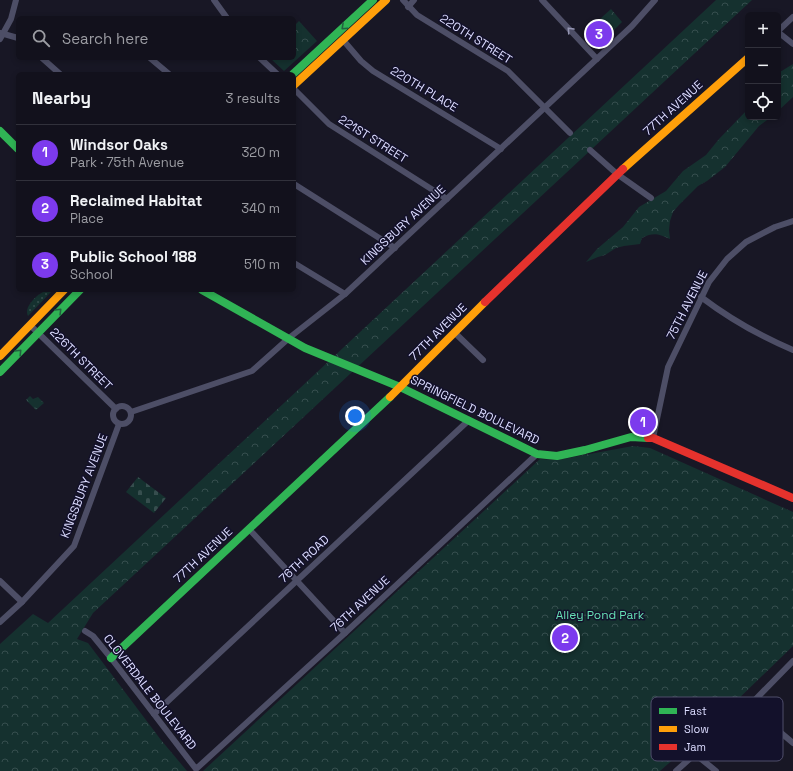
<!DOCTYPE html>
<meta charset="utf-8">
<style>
body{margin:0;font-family:"Space Grotesk",sans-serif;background:#1f1f29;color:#f1f3f6}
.controls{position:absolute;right:12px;top:12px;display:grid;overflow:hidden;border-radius:6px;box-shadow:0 2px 6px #0003}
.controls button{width:36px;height:36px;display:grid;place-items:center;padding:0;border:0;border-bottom:1px solid #31313b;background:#12111c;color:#f1f3f6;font:20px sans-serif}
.you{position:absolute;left:355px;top:416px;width:14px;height:14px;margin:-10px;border:3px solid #fff;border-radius:50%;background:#1a73e8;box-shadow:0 0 0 6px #1a73e833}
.badge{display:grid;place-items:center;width:26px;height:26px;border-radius:50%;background:#7c3aed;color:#fff;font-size:13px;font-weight:700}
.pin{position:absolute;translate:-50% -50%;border:2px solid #fff;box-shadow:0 1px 4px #0006}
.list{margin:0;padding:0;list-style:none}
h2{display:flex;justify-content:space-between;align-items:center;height:52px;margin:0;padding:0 16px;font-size:17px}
h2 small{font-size:13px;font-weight:400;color:#9c9da3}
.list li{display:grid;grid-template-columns:26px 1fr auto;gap:12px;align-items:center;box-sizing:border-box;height:56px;padding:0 16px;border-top:1px solid #31313b}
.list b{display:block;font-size:15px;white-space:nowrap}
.list p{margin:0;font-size:13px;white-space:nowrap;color:#9c9da3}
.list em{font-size:13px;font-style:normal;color:#9c9da3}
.icon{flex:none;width:22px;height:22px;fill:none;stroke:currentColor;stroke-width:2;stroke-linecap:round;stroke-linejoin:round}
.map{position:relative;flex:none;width:793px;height:771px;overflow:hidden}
.search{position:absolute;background:#12111c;box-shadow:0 2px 6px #0003;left:16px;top:16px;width:280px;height:44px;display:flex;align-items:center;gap:10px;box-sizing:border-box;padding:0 14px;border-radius:6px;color:#9c9da3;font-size:15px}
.panel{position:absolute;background:#12111c;box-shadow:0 2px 6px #0003;left:16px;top:72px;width:280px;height:220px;border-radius:6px}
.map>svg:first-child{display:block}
.forest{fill:url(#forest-crowns)}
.cemetery{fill:url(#cemetery-stones)}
.garden{fill:url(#garden-dots)}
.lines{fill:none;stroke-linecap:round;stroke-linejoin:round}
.street{stroke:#4d4e66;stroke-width:6}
.fast{stroke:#30b455;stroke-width:8}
.slow{stroke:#ff9f0a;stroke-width:8}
.jam{stroke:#e5322d;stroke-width:8}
.oneway{stroke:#226240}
.oneway2{stroke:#9495b2}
.labels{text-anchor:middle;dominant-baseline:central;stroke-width:3;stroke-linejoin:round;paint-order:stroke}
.street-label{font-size:12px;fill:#dcdcff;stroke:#13112b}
.park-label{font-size:12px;fill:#66e0b4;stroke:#13112b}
.key{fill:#13112b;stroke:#4f4e6b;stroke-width:1}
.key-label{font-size:11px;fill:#dcdcff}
</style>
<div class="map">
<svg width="793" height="771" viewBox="0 0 793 771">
<defs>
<pattern id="forest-crowns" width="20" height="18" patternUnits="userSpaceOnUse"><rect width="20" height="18" fill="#15312f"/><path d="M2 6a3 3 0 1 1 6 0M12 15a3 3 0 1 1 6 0" fill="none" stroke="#364e4e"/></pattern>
<pattern id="cemetery-stones" width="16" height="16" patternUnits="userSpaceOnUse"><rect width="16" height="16" fill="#15312f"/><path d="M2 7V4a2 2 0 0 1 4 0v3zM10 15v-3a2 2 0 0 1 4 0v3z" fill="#364e4e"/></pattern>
<pattern id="garden-dots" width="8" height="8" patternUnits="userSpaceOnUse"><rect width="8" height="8" fill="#15312f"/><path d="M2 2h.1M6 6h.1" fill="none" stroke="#364e4e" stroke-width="1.8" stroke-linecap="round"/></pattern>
</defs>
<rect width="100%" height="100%" fill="#181725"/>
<g class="forest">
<path d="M716 0H752L93 613 77 639 88 643 161 740 187 771H0V644L33 614 48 623Z"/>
<path d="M611 9 622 22 612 32 600 19Z"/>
<path d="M299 21 317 41 284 71 270 58H294V26Z"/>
<path d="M793 64V97L778 111V75L780 72Z"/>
<path d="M748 109V117H771L759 126 725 167 707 181 698 186 679 205 673 212 670 221 669 230 670 239C658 234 654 232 642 238L640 244 624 246 616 248 605 255 598 257 586 262 597 249 623 227 639 207 666 191 683 171 706 155 719 139Z"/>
<path d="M30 396 33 399 38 397 44 403 36 410 26 400Z"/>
<path d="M633 446 650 448 793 512V646L700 736 660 771H203L540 459 557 460Z"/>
</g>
<path class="cemetery" d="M138 477 166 498 154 513 126 492Z"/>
<path class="garden" d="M46 291 51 292 28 316C23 307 38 293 46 291Z"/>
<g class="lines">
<g class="street">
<path d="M214 0 227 18"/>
<path d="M403 0 417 15 508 71 570 133"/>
<path d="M542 0 597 59"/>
<path d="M408 7 414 0"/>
<path d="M778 31 793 17"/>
<path d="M778 32 793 44"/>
<path d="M0 33 18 38"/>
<path d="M0 39 11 19 16 0"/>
<path d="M343 40 361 61 373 71 501 149"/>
<path d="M42 58 60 74"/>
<path d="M150 58 169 74"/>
<path d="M260 58 277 74"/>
<path d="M294 89 329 124 447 199"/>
<path d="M590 150 617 174 651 198"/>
<path d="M294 184 395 248"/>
<path d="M294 263 345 294"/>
<path d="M701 297C730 319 760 336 793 350"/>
<path d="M30 325 116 409"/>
<path d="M454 332 483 360"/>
<circle cx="122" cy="415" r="9"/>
<path d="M131 412 252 371 289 338 345 294 632 26 655 0"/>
<path d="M653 438 668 367 709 282 727 259 746 242 775 227 793 221"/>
<path d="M249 529 345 633"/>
<path d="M0 581 22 602"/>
<path d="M0 622 22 602 74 546 119 424"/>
<path d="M85 631 93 636 111 658 196 769 345 633 537 454"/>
<path d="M749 706 793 743"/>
<path d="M154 714 469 420"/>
<path d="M695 754 716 771"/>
<path d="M676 771 749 706 793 661"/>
</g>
<g class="fast">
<path d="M293 74 373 0"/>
<path d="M0 131 18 149"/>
<path d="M202 290 305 348 400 387 537 454 557 456 585 450 631 437 648 438"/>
<path d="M0 372 80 290"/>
<path d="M111 658 390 397"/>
</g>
<g class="slow">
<path d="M294 85 386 0"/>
<path d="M623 169 748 58"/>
<path d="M0 356 64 290"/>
<path d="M390 397 485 302"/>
</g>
<g class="jam">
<path d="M485 302 623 169"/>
<path d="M648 438H653L793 498"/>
</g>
</g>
<defs><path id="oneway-chevron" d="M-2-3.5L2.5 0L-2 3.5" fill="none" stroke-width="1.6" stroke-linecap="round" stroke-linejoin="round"/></defs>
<g class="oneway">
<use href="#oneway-chevron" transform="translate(344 27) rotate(137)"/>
<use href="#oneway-chevron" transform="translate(59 311) rotate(-45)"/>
<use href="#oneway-chevron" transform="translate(19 352) rotate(-46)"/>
</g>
<use class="oneway2" href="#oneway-chevron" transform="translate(570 30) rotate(-133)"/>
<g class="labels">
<g class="street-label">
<text transform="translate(476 39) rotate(32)">220TH STREET</text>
<text transform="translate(424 89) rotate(31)">220TH PLACE</text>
<text transform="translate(673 108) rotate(-42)">77TH AVENUE</text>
<text transform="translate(373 139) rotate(32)">221ST STREET</text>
<text transform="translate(403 225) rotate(-43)">KINGSBURY AVENUE</text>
<text transform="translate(687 305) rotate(-63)">75TH AVENUE</text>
<text transform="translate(438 332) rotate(-45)">77TH AVENUE</text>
<text transform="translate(81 359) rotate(45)">226TH STREET</text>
<text transform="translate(475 410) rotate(26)">SPRINGFIELD BOULEVARD</text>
<text transform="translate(84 486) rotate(-69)">KINGSBURY AVENUE</text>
<text transform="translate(203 555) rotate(-43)">77TH AVENUE</text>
<text transform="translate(304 559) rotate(-43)">76TH ROAD</text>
<text transform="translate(360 604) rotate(-43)">76TH AVENUE</text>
<text transform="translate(150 692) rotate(52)">CLOVERDALE BOULEVARD</text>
</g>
<g class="park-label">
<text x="600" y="615">Alley Pond Park</text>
</g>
</g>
<rect x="651" y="697" width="132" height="64" rx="6" class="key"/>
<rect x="659" y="708" width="18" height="6" fill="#30b455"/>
<rect x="659" y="726" width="18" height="6" fill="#ff9f0a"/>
<rect x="659" y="744" width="18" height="6" fill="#e5322d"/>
<g class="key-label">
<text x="684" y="715">Fast</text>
<text x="684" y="733">Slow</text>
<text x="684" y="751">Jam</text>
</g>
</svg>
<div class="controls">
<button>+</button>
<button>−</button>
<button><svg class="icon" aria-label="locate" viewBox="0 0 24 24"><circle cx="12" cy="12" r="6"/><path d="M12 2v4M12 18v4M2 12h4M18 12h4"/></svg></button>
</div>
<div class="you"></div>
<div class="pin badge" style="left:643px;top:422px">1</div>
<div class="pin badge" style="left:565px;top:638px">2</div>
<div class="pin badge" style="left:599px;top:34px">3</div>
<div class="search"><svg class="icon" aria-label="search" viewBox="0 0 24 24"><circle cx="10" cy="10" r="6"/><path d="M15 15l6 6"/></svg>Search here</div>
<section class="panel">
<h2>Nearby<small>3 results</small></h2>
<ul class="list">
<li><span class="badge">1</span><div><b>Windsor Oaks</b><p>Park · 75th Avenue</p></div><em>320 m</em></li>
<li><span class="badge">2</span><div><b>Reclaimed Habitat</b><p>Place</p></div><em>340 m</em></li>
<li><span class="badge">3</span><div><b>Public School 188</b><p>School</p></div><em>510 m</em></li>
</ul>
</section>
</div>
